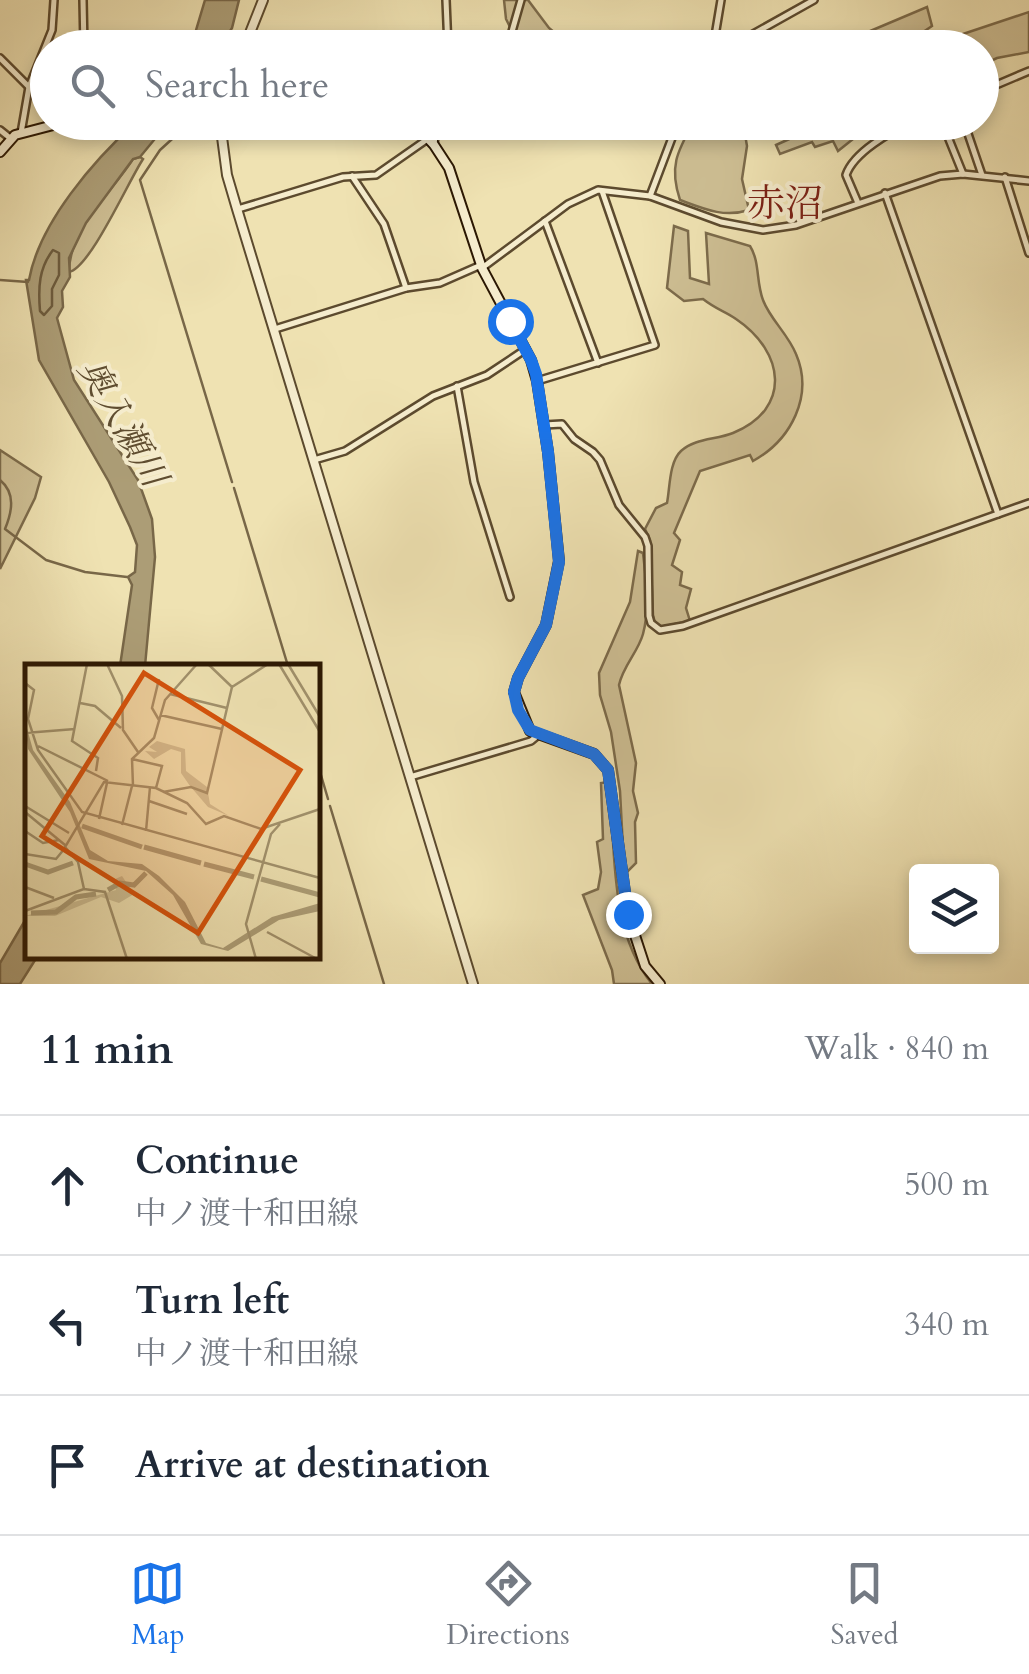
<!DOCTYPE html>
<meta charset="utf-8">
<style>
body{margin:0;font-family:Cardo,"Noto Serif JP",serif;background:#f6f6f7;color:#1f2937}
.controls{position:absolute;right:30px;bottom:30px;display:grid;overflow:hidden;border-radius:10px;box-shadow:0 5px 15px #0003}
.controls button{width:90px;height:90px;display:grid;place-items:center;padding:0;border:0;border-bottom:2px solid #e0e1e3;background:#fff;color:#1f2937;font:50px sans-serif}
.stop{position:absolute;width:30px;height:30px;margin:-22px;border:8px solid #1a73e8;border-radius:50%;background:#fff}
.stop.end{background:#1a73e8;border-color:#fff;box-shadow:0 2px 10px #0008}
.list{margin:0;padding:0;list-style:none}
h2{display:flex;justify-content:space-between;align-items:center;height:130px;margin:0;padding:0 40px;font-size:42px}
h2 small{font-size:32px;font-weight:400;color:#747a83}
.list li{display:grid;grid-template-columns:65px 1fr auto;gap:30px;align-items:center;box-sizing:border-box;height:140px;padding:0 40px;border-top:2px solid #e0e1e3}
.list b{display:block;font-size:38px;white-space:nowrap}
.list p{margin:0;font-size:32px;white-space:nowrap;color:#747a83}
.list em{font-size:32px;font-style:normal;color:#747a83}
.icon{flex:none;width:55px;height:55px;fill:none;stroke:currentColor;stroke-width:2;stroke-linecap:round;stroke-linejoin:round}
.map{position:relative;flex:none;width:1029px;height:984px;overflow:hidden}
.search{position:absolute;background:#fff;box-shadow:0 5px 15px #0003;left:30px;right:30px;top:30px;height:110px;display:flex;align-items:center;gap:25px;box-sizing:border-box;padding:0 35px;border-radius:55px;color:#747a83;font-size:38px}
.sheet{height:550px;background:#fff}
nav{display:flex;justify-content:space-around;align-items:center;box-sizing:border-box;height:140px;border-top:2px solid #e0e1e3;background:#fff;font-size:28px;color:#747a83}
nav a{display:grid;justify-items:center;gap:5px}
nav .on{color:#1a73e8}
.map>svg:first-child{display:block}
.green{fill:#cebf94;stroke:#7c6b4b;stroke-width:2.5}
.water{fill:#ac9d76;stroke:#786748;stroke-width:2.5}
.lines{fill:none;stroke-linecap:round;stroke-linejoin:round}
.shore{stroke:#6c5a3c;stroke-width:2.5}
.stream{stroke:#786748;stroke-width:2.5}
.minor-casing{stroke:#5c4a2e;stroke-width:10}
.tertiary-casing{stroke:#5c4a2e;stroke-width:12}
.secondary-casing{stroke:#2b1702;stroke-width:12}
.minor{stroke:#f5eccd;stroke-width:5}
.tertiary{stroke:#f5eccd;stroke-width:8}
.secondary{stroke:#f5eccd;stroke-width:8}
.route{stroke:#1a73e8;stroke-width:12}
.labels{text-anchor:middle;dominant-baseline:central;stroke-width:8;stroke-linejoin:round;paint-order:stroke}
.water-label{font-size:35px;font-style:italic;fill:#5f4d30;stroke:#f5eccd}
.quarter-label{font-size:38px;fill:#7a1f14;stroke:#f5eccd}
.inset-river{fill:none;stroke:#ac9d76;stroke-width:5}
.inset-road{fill:none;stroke:#a1916c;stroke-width:2.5}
.view{fill:#d5520b;fill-opacity:0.15;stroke:#d5520b;stroke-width:5}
.inset-edge{fill:none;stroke:#2b1702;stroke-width:5}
</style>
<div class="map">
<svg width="1029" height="984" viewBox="0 0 1029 984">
<rect width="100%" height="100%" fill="#efe2b2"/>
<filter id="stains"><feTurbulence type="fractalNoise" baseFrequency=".002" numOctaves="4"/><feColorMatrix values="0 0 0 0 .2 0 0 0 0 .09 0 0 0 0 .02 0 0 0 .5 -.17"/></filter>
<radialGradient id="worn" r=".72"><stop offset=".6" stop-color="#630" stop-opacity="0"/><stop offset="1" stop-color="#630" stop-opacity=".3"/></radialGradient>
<g class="green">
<path d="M504 0H528L549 28 572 47H530L522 38 515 37 506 19Z"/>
<path d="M927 7 932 26 901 47H866L856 37Z"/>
<path d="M1029 12V52L997 58 982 65V48L924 47Z"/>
<path d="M693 123H743L747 146 742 179 749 210C724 218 704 209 680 200 669 167 677 152 693 123Z"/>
<path d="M804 123H873L838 151 833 141 815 147 812 142 780 154 776 145 807 131Z"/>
<path d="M140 157 143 159C128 182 90 268 69 272 69 229 111 193 133 159Z"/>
<path d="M674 226 688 231 690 278 709 284 706 233 750 246C760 262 756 282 763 300 770 319 788 334 796 354 814 396 791 440 753 461L750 455 700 471 674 533 680 540 672 565 682 572 680 585 691 589 686 608 690 621 660 627 655 623 653 615 650 540 645 529 656 508 667 503C670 488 669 462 681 451 695 438 716 440 733 433 792 409 785 352 736 319 725 311 717 310 703 299L684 301 667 288Z"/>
<path d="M0 450 41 477 35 498 0 569Z"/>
<path d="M638 551 643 553C646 579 650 608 643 634 638 652 623 666 619 685L636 763 633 791 638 813 635 822 636 863 627 872 624 867 620 791 611 732 600 695 599 673 630 602Z"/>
<path d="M609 782C616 847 608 930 652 984H614L612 970 583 895 598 889 601 872 597 842 603 839 601 783Z"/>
</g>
<g class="water">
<path d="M205 0H239L232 28 220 47H191Z"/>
<path d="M136 122 168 123 140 157 133 159 86 223 69 258 70 277 62 291 63 307 57 318 74 380 138 480 152 519 155 557 145 666H120L132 585 128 577 135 572 137 545 130 527 109 482 39 360 26 280H29C39 223 94 160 136 122Z"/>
<path d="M27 917 28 956 37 957 20 984H0V963Z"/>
</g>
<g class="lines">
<path class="shore" d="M53 250 59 253V275L52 289V306L44 315 40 311C38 287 39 268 53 250Z"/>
<g class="stream">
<path d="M182 130 160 150 140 180 232 482"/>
<path d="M0 280 28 282"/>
<path d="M0 480C16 493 12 512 5 529L46 560 85 572 127 577"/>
<path d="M234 488 288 666"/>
<path d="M318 765 328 799"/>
<path d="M330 806 384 984"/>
</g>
<defs>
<g id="minor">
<path d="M83 0 84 48"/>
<path d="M446 0 448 48"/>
<path d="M493 48 511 35 521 0"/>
<path d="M713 48 721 0"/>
<path d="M728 48 814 0"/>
<path d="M0 58 29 87"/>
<path d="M982 91 1029 71"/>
<path d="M942 122 963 174"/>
<path d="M964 122 982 175"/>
<path d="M0 130 10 138"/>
<path d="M21 133 29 87 52 30 54 0"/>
<path d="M434 144 437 122"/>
<path d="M352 176 384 224 406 288"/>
<path d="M1005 177 1029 253"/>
<path d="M885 193 998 514"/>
<path d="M650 196 678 122"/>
<path d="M858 203 846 175C854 152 890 132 912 122"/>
<path d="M238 209 343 177 376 175 429 138"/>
<path d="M545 221 598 363"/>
<path d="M482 268 568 204 598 190 650 196 721 222 763 230 796 225 940 176 963 174 1029 181"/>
<path d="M275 329 406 288 440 283 481 265"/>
<path d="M537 381 655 345 602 191"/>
<path d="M457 386 474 482 510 597"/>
<path d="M544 425 562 424 574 439 593 452 600 460 619 505 645 537 648 546 649 616 651 623 660 630 683 626 1029 503"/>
<path d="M314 460 345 451 433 396 487 375 526 349"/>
<path d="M410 777 531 741 537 736"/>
</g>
<g id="tertiary">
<path d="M244 48 263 0"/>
<path d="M220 122 227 175 237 209 473 984"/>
</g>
<g id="secondary">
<path d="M413 122 434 145 449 168 482 268 531 360 537 381 548 452 559 561 546 625 518 678 514 692 530 731 594 754 608 770 628 914 645 966 660 984"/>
<path d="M0 152 15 135 65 122"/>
</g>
</defs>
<use href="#minor" class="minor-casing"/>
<use href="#tertiary" class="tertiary-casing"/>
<use href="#secondary" class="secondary-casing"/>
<use href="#minor" class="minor"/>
<use href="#tertiary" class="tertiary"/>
<use href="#secondary" class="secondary"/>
</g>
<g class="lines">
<path class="route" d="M510 321 531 360 536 374 548 452 559 562 546 625 518 678 514 692 518 710 530 730 594 754 608 770 628 914"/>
</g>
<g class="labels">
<g class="water-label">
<text transform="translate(122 423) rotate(60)">奥入瀬川</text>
</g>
<g class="quarter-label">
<text x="785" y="204">赤沼</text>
</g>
</g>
<g transform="translate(25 664)">
<rect width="295" height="295" fill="#efe2b2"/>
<path d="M132 77 160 85 161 107 182 123 185 140 204 152 183 143 165 122 156 109V88L146 85 129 95 120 87 132 88 124 83ZM97 212 109 230 94 239 76 233 30 252H0L91 226 88 216Z" fill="#cebf94"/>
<path d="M0 57 8 86 45 138 65 186 83 197 117 200 134 212 160 238 181 279 198 284 247 253 295 239V247L254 256 203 287 176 280 148 231 121 207 64 195 45 148 3 85Z" fill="#ac9d76"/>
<path class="inset-river" d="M57 162 117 183M119 183 176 199M0 200 23 208 48 199M179 200 229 213M236 215 295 231M83 226 95 219 109 221 121 209M6 249 31 248 51 233 71 230"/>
<path class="inset-road" d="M62 0 47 77 73 94 71 107M82 0 97 32 98 66 113 88M183 0 207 23M254 0 295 68M263 0 295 53M134 15 127 44 134 56M0 19 9 26 3 55 13 86 57 148 295 214M145 30 202 44M55 39 70 42 96 64M135 51 197 65M0 69 50 65M13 82 83 117M107 95 137 102 131 124M108 122 107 95 129 74 140 36 172 0M138 128 166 123 182 129 207 23 243 0M124 137 162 150M0 142 44 169M0 148 40 181M74 155 82 119M97 161 107 122M0 167 18 179 34 176M121 167 125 123M0 190 31 195 40 184M0 223 29 234M59 225 80 228 102 295M0 247 59 225 53 198 40 183 79 118 131 124 162 139 181 160 199 152 236 165 295 145M242 268 292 295M231 295 221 260 246 170 255 160"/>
<path class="view" d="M119 9 275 106 173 269 17 172Z"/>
<rect width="295" height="295" class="inset-edge"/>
</g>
<rect width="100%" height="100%" filter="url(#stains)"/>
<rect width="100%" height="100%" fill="url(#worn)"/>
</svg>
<div class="controls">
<button><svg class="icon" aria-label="layers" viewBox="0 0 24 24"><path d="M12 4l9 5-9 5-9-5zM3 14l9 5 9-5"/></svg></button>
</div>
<div class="stop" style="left:510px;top:321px"></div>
<div class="stop end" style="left:628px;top:914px"></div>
<div class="search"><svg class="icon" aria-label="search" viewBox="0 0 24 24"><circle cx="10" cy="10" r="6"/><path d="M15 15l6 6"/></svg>Search here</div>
</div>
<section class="sheet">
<h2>11 min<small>Walk · 840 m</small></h2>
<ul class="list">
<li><svg class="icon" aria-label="ahead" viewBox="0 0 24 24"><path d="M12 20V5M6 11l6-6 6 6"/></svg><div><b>Continue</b><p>中ノ渡十和田線</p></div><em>500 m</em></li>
<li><svg class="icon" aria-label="left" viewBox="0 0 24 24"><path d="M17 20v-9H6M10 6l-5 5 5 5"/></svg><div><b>Turn left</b><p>中ノ渡十和田線</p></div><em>340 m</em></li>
<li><svg class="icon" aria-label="arrive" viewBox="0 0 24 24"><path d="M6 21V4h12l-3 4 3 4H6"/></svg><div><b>Arrive at destination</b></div></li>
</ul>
</section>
<nav>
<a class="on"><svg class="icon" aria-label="map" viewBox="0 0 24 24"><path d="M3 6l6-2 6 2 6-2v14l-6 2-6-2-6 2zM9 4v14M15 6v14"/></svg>Map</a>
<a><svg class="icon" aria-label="directions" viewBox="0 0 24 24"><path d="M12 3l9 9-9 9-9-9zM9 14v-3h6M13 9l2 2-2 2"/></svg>Directions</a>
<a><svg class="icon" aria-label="saved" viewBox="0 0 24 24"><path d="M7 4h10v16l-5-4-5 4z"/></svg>Saved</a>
</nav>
